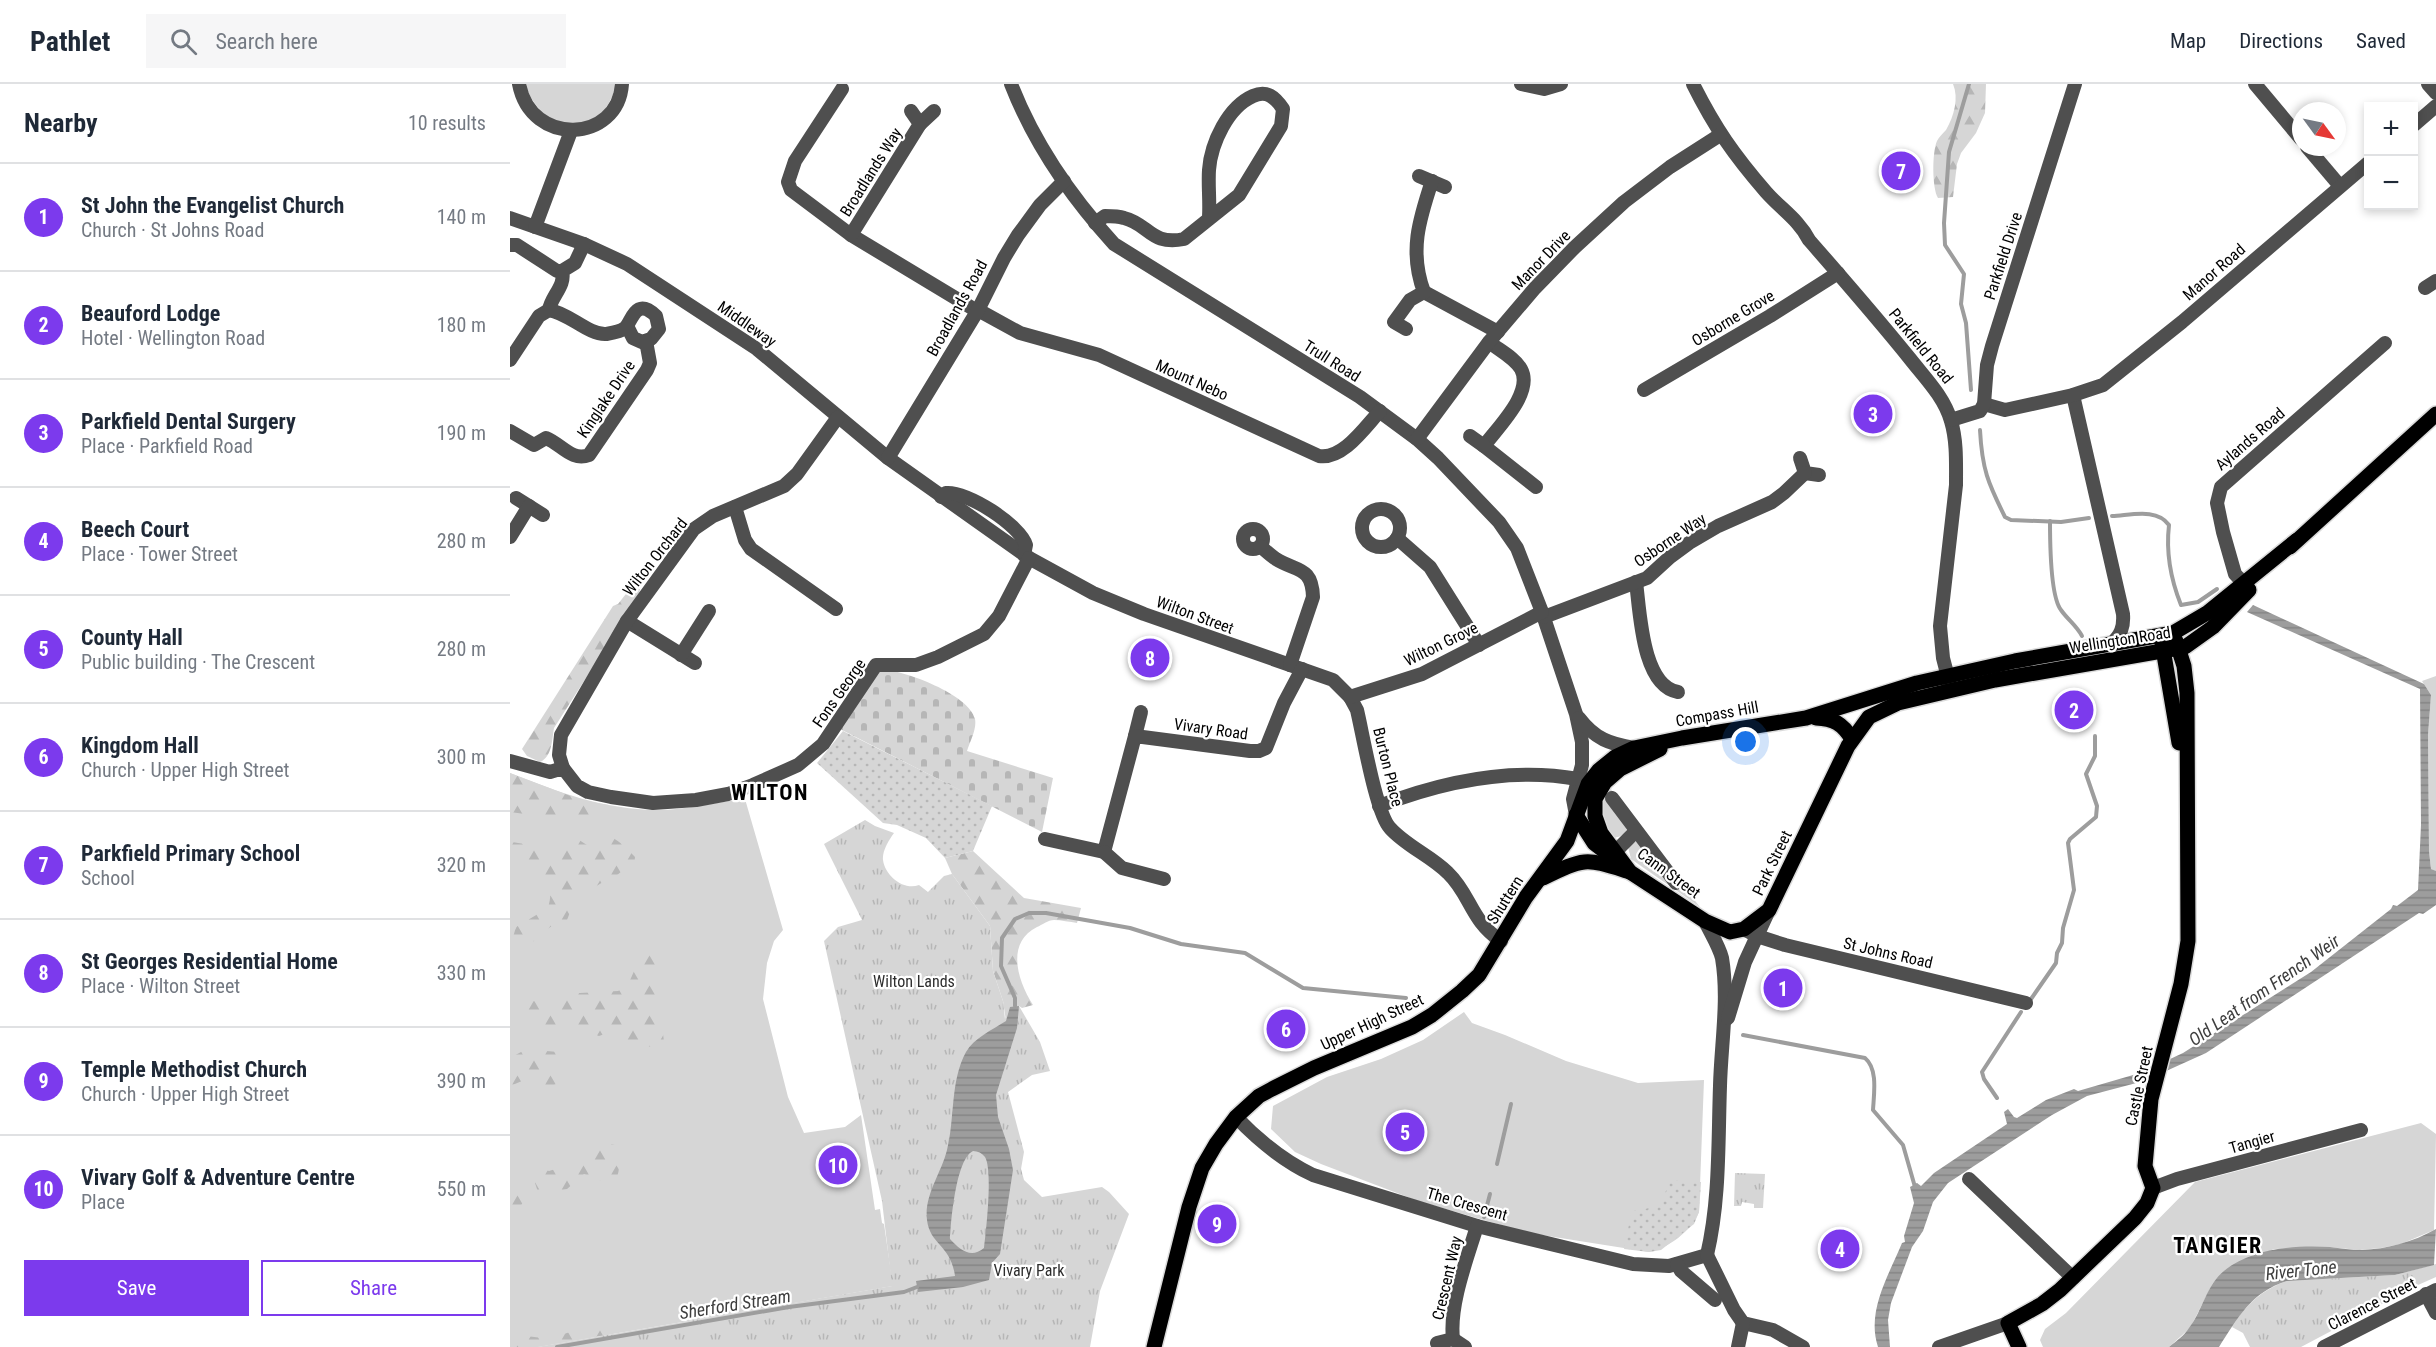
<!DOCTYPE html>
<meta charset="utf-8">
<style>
body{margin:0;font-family:"Roboto Condensed",sans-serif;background:#f6f6f7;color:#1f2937}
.controls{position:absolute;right:18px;top:18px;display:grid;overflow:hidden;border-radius:0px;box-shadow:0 3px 9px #0003}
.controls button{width:54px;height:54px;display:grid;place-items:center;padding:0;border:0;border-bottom:2px solid #e0e1e3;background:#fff;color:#1f2937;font:30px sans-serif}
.compass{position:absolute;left:1782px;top:18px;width:54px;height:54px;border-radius:50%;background:#fff;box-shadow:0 3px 9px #0003;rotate:123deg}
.you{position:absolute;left:1236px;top:658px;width:21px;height:21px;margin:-15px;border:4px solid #fff;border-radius:50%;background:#1a73e8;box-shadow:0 0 0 9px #1a73e833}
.badge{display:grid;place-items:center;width:39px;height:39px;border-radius:50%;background:#7c3aed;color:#fff;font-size:20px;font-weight:700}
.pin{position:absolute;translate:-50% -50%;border:3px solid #fff;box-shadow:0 2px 6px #0006}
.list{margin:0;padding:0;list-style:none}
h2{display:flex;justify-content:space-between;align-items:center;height:78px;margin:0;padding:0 24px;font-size:26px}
h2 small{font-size:20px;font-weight:400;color:#747a83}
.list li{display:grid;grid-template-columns:39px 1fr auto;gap:18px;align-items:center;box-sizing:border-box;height:108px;padding:0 24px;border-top:2px solid #e0e1e3}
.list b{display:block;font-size:22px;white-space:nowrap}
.list p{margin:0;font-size:20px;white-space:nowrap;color:#747a83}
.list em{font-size:20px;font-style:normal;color:#747a83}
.actions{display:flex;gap:12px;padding:18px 24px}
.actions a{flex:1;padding:14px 0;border:2px solid #7c3aed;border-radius:0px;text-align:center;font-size:21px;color:#7c3aed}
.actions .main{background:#7c3aed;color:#fff}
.icon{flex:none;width:33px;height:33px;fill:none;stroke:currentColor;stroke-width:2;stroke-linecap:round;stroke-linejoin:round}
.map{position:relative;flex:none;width:1926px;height:1263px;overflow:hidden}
header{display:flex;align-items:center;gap:36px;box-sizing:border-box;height:84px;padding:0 30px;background:#fff;border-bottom:2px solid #e0e1e3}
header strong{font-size:28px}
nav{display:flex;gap:33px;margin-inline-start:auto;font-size:21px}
.search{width:420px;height:54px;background:#f6f6f7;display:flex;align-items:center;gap:15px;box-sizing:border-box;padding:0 21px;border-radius:0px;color:#747a83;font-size:22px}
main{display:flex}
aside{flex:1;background:#fff}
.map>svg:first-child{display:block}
.grass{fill:#d6d6d6}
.forest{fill:url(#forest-firs)}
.cemetery{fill:url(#cemetery-stones)}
.park{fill:url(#park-tufts)}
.garden{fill:url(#garden-dots)}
.water{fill:url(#water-rules);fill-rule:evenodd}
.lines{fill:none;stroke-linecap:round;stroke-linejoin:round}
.stream{stroke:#9d9d9d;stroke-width:4}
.major-casing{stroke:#dbdbdb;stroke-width:18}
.minor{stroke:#4f4f4f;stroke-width:14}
.major{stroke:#000;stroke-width:15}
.labels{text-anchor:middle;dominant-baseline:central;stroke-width:4.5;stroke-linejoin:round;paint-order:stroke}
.street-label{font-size:16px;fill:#000;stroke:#fff}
.park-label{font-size:16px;fill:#2d2d2d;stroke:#fff}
.water-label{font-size:18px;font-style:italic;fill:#3e3e3e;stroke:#fff}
.district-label{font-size:22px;font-weight:bold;letter-spacing:1.5px;fill:#000;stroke:#fff}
</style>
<header>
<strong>Pathlet</strong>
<div class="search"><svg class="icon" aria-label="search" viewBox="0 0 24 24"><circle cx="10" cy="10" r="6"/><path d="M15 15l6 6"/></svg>Search here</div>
<nav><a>Map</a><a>Directions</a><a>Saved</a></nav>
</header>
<main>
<aside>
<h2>Nearby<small>10 results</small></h2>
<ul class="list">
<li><span class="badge">1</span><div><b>St John the Evangelist Church</b><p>Church · St Johns Road</p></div><em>140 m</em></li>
<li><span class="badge">2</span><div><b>Beauford Lodge</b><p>Hotel · Wellington Road</p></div><em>180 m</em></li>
<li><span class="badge">3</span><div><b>Parkfield Dental Surgery</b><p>Place · Parkfield Road</p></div><em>190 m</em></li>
<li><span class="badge">4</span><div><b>Beech Court</b><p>Place · Tower Street</p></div><em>280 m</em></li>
<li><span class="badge">5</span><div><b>County Hall</b><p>Public building · The Crescent</p></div><em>280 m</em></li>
<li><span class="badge">6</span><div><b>Kingdom Hall</b><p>Church · Upper High Street</p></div><em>300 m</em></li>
<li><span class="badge">7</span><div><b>Parkfield Primary School</b><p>School</p></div><em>320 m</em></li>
<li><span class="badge">8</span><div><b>St Georges Residential Home</b><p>Place · Wilton Street</p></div><em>330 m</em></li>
<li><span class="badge">9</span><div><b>Temple Methodist Church</b><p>Church · Upper High Street</p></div><em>390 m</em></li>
<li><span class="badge">10</span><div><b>Vivary Golf &amp; Adventure Centre</b><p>Place</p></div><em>550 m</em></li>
</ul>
<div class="actions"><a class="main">Save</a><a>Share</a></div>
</aside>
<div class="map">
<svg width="1926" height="1263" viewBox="0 0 1926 1263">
<defs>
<pattern id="forest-firs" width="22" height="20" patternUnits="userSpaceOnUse" patternTransform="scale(1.5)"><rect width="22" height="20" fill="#d6d6d6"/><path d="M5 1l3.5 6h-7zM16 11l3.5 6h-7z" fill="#b6b6b6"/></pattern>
<pattern id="cemetery-stones" width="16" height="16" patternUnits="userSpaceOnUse" patternTransform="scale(1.5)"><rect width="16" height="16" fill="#d6d6d6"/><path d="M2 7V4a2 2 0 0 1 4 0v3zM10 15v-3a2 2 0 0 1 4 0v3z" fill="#b6b6b6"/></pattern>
<pattern id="park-tufts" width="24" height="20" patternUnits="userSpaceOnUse" patternTransform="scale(1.5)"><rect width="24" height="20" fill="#d6d6d6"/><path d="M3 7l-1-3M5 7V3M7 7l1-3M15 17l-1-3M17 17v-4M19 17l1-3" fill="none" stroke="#b6b6b6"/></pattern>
<pattern id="garden-dots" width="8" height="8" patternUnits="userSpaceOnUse" patternTransform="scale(1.5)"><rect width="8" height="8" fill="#d6d6d6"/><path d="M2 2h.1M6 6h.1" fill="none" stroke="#b6b6b6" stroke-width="1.8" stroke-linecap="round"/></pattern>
<pattern id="water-rules" width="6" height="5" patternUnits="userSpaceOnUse" patternTransform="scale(1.5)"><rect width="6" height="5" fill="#9d9d9d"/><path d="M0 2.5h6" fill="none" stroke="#858585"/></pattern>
</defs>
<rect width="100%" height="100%" fill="#fff"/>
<g class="grass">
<path d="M15 0H107C102 13 97 28 84 35 54 52 24 29 15 0Z"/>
<path d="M1926 592V787H1925L1921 785 1919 767 1918 651 1921 611 1912 597Z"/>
<path d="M0 689C51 709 92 725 147 726 176 726 206 718 235 715L273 846 264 857 257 879 253 915 278 1013 294 1049 335 1043 351 1031 365 1126 370 1125 372 1139 374 1140 383 1202 27 1263H0Z"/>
<path d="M1099 702 1104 710 1117 746C1099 768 1089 736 1091 720 1092 713 1095 708 1099 702Z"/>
<path d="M1125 758H1131L1170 804 1177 807 1190 823 1121 775 1118 763Z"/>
<path d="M954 928 962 939 995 951 1056 977 1128 999 1194 996 1189 1128C1181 1147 1159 1164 1139 1168L1019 1149 908 1117 811 1080 785 1068 761 1045 763 1022 817 993 871 975 913 956Z"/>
<path d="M1911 1039 1926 1050 1924 1146 1891 1160 1871 1164 1850 1166 1817 1163 1764 1165 1715 1186 1703 1199 1680 1244 1659 1263H1533L1530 1256 1535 1245 1556 1229 1685 1098Z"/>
</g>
<g class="forest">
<path d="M1443 0H1476L1475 29 1466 49 1451 69 1447 80 1443 113 1428 114C1422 104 1422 68 1427 57 1429 53 1433 49 1436 46 1444 32 1449 14 1443 0Z"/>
<path d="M123 501 130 505 129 511 44 644C42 656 42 673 30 678L17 672 12 665 103 522 108 520Z"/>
<path d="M0 689 71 716 99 721C81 739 63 726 45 734L0 728Z"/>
<path d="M96 752C108 754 116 764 125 773L124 782C112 783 108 794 98 795L65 815 57 836C37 838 28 860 8 866L1 860 6 843 38 824C52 782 0 797 0 760L2 758 45 765 66 754 80 763 89 753Z"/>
<path d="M463 767 514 814 571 824 567 839C560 838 551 836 544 836 538 836 532 841 527 843 495 859 508 898 523 921L512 924 509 922 496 937 493 917 483 887 480 842 442 790 435 774Z"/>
<path d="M137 864C155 878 148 903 149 924 150 935 153 947 154 958L148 963 114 961V943L89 952 62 943C46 951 30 950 15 942L16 920 21 917 45 918 51 910 108 907 117 903 129 876 130 867Z"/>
<path d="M25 966 48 968 52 973 49 999C35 1005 26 1004 12 997L0 1002V974L11 968Z"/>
<path d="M101 1060 108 1062C112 1073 109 1091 104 1102L74 1090 57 1105 45 1108H28L25 1099 32 1085 39 1087 68 1078 72 1081 89 1065Z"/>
<path d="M7 1098C21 1110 13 1123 0 1132V1099Z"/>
<path d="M96 1241 101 1244V1250L27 1263H0V1253C14 1249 28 1256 43 1253 61 1248 77 1242 96 1241Z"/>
</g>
<path class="cemetery" d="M372 585C395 587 459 610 465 635 467 645 460 657 457 667L543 694 532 748 330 645 366 589Z"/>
<g class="park">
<path d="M355 736 365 742 384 749C379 756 372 767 373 776 375 792 394 807 409 801L418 808 434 792 442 790 480 842 483 887 493 917 495 935 500 923 509 922 530 958 540 987 522 991 498 1008 514 1068 511 1085 514 1096 532 1113 592 1103 599 1108 619 1130 590 1207 580 1263H27L382 1202 372 1117 314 857 328 843 352 836 314 760Z"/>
<path d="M1225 1089 1255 1090 1253 1124H1244V1120L1232 1118 1231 1122H1224Z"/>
<path d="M1926 1180V1193L1908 1201 1791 1263H1740L1733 1249 1722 1243C1735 1221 1753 1205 1777 1197L1885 1191Z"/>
</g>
<g class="garden">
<path d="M333 647 482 722 463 767 435 774 416 754 387 741 373 739 307 679Z"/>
<path d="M1160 1096 1191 1098 1189 1128 1184 1140 1151 1166 1139 1168 1114 1165 1122 1126C1143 1128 1155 1115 1160 1096Z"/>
</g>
<g class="water">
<path d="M1743 521 1914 600 1921 611 1918 651 1919 767 1921 785 1926 787V821L1913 830 1909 829 1696 969 1634 997 1577 1012 1542 1031 1438 1099 1423 1118 1413 1147 1402 1163 1381 1219 1378 1236 1380 1263H1368C1356 1227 1379 1191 1392 1159L1395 1158 1394 1152 1404 1119 1400 1103 1407 1099 1411 1102 1424 1089 1497 1040 1494 1028 1498 1025 1504 1033 1507 1034 1536 1016 1564 1005 1568 1007 1630 989 1673 969 1801 888 1881 825 1883 821 1887 822 1908 806 1911 741 1910 605 1737 528Z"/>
<path d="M509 922 507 944 486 1011 488 1033 499 1065 503 1086 490 1170 482 1179 479 1196 453 1203 408 1208 406 1197 445 1192C441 1161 420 1161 417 1136 414 1111 431 1090 437 1066 445 1035 440 997 456 968 464 954 482 946 496 937L500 923ZM463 1067C468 1067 472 1069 475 1073 483 1087 476 1147 474 1164 461 1175 450 1166 440 1155 441 1136 446 1075 463 1067Z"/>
<path d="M1926 1145 1924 1181 1885 1191 1777 1197C1741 1208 1728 1234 1709 1263H1659C1666 1257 1674 1252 1679 1244 1693 1226 1696 1201 1715 1186 1743 1164 1785 1161 1820 1163 1830 1164 1841 1166 1852 1166 1877 1165 1903 1158 1926 1145Z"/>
</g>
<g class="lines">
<g class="stream">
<path d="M1459 0 1439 68 1434 139 1435 161 1454 190 1451 220 1456 239 1461 306"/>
<path d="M1470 346C1472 385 1478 399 1495 433L1501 436 1551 438 1579 434"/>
<path d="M1602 432C1622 431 1647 424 1659 441 1656 467 1661 496 1671 521L1688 518 1707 505"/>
<path d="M1540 437C1540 456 1540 512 1551 526 1558 536 1566 541 1572 552"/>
<path d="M1521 915 1546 879 1547 869 1552 859 1553 844 1564 806 1558 759 1560 755 1586 733 1587 722 1576 690 1585 672V652"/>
<path d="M505 922V914L491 882 492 854 505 835 519 829H536L620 844 671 860 735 869 793 904 896 914"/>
<path d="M1233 951 1355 974C1368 985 1364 1009 1363 1026L1393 1061 1405 1103"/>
<path d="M1487 1014 1474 995 1472 988 1511 928"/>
<path d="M987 1080 1001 1020"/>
<path d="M974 1133 980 1110"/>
<path d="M47 1263 279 1223 394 1208 407 1203"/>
</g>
<defs>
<g id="major">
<path d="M1780 463 1926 330"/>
<path d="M1652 559 1669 659"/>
<path d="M1306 634C1324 635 1332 639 1342 655"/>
<path d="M1150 665 1110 685 1095 698 1085 715V732L1091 749 1120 788 1195 837 1220 848 1234 845 1259 826 1338 662 1359 633 1388 619 1485 596 1675 563 1703 543 1739 506"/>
<path d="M1066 731 1084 759 1102 773"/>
<path d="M1033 794C1076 773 1075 774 1120 788"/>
<path d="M644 1263 679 1123 692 1084 706 1060 726 1033 749 1012 762 1005 804 984 902 943 922 931 952 907 969 891 1016 813 1057 757 1078 700 1089 686 1105 673 1124 664 1172 654 1296 634 1407 599 1505 577 1663 549 1697 529 1787 456"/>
<path d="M1509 1263 1498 1239 1532 1220 1550 1206 1625 1134 1637 1119 1643 1104 1635 1082 1641 1015 1671 900 1678 857 1677 609 1674 582 1666 557"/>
</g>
</defs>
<use href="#major" class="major-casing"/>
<g class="minor">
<path d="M9 0C21 63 108 59 112 0"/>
<path d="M501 0C524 59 562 114 604 160L850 313 907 355 928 374 989 438 1007 464 1032 528 1066 630 1072 658V681L1063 715 1066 731"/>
<path d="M1011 0 1034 5 1051 0"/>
<path d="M1183 0C1205 44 1224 71 1256 108 1271 125 1289 136 1299 156 1334 196 1368 235 1401 276 1416 295 1434 313 1441 337 1447 357 1446 379 1446 401L1430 542 1433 574 1440 601"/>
<path d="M1745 0 1791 55"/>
<path d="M1918 0 1926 9"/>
<path d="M332 5 285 77 278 98 281 106 341 151 467 227"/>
<path d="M410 40 424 27"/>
<path d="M1904 41 1926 22"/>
<path d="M1797 63 1830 102"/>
<path d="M909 92 935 103"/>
<path d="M0 134 74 160 117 180 247 265 378 374 519 474 583 509 634 530 823 596 840 613 847 626C853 651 866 729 880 744 896 762 921 772 938 789 961 811 960 836 991 857"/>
<path d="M585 139 595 132C601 132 608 132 614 134 639 140 641 162 674 155L729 111 771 42 773 25C765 13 757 6 743 12 718 23 701 59 699 86 698 101 700 117 699 133"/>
<path d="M25 143 61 47"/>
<path d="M341 151 410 40 401 27"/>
<path d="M0 161H7L47 187H52"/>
<path d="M1915 204 1926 197"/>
<path d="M914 208 988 248"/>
<path d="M39 226C41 212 56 202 52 187L65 179 74 160"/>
<path d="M468 226 510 249 589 271 809 372C833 376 855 343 870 327"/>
<path d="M896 245 884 238 900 216 914 208C899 168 909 136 922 97"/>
<path d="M979 258C989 266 1005 274 1011 285 1024 309 987 344 974 362L1026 403"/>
<path d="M0 276 29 232 39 226C59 229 78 251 96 250 102 249 110 248 115 244 122 238 125 212 146 232L149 245 141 255 132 258 123 254 117 242"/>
<path d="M1134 306 1260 232 1328 189"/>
<path d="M1563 311 1613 530C1614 543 1611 551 1601 560"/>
<path d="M1474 320 1495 326 1563 311 1593 301 1672 238 1858 79"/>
<path d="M1441 336 1470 327 1474 320 1477 281 1482 262 1565 0"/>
<path d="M0 347 24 361 36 354C51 360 62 378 79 371L137 286 140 279 136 257"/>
<path d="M960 352 974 362"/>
<path d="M907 355 979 258 1025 204 1065 163 1114 118 1160 83 1210 51"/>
<path d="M378 374 468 226 494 174 508 151 530 121 554 97"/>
<path d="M1290 374 1295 389 1309 391"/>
<path d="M431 413 436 409C457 407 510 441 516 461L514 471"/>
<path d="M6 414 33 431"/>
<path d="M225 423 235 456 241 465 326 525"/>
<circle cx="871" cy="444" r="19"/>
<circle cx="743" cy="455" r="10"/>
<path d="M0 453 19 422"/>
<path d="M887 454 920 483 969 561"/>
<path d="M750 462C755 466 760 471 766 475 787 488 802 482 803 513L780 581"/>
<path d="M1126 498C1130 528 1132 602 1168 608"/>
<path d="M1739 505 1725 490 1713 448 1707 419 1711 403 1875 259"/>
<path d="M1034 533 1137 494 1160 473 1179 459 1208 442 1262 418 1274 409 1295 389"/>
<path d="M117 537 185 579"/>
<path d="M171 571 199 527"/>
<path d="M840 613 912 590 1032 528"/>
<path d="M1069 634C1085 655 1100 660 1124 664"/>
<path d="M625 652 631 628"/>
<path d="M0 677 40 688 53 684 67 702 78 708 101 713 143 719 186 716 218 710 243 701 288 681 313 660 366 581H406L428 573 474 550 489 532 519 474"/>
<path d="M53 684 49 671 51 651 117 537 184 445 203 432 274 402 287 390 328 333"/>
<path d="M1102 714 1166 799"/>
<path d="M869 722C931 698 1002 683 1068 695"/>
<path d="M535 755 594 768 625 652 740 667H749L756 664 774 619 792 585"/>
<path d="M594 768 612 784 654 795"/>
<path d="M1105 768 1126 747"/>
<path d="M1195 837C1200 848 1209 862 1212 874 1219 916 1211 960 1210 1002 1208 1058 1210 1116 1197 1171"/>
<path d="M1234 845 1247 852 1275 861 1516 919"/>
<path d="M1218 934 1235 878 1259 826"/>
<path d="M726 1033C749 1057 773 1077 803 1091L967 1142 1123 1180 1159 1182 1197 1171"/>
<path d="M1459 1095 1563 1194"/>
<path d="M1643 1104 1667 1095 1851 1046"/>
<path d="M1197 1171 1224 1226 1233 1239 1263 1246 1293 1263"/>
<path d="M1167 1180 1171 1187 1205 1216"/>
<path d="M1916 1210 1926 1229"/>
<path d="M943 1255 955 1263"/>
<path d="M927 1259 943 1255C939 1221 957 1175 967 1142"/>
<path d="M1228 1263 1233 1239"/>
<path d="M1429 1263 1498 1239"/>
<path d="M1814 1263 1926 1206"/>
</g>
<use href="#major" class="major"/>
</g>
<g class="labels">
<g class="street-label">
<text transform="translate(361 88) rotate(-58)">Broadlands Way</text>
<text transform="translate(1493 172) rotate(-72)">Parkfield Drive</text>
<text transform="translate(1031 176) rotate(-46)">Manor Drive</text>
<text transform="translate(1704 188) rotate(-41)">Manor Road</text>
<text transform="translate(447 224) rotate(-61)">Broadlands Road</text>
<text transform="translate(1223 234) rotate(-31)">Osborne Grove</text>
<text transform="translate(237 240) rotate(35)">Middleway</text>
<text transform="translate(1411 262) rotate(51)">Parkfield Road</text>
<text transform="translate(822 277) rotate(32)">Trull Road</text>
<text transform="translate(682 296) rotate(24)">Mount Nebo</text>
<text transform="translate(96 315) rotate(-56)">Kinglake Drive</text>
<text transform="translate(1740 355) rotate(-41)">Aylands Road</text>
<text transform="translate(1160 456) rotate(-34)">Osborne Way</text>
<text transform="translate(145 473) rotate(-52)">Wilton Orchard</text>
<text transform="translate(685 531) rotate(20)">Wilton Street</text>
<text transform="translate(1610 556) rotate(-9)">Wellington Road</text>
<text transform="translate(931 560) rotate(-26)">Wilton Grove</text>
<text transform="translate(329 609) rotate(-55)">Fons George</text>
<text transform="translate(1207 630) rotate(-10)">Compass Hill</text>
<text transform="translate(701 645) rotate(8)">Vivary Road</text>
<text transform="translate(878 683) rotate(76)">Burton Place</text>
<text transform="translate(1262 779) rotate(-64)">Park Street</text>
<text transform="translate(1159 789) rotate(36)">Cann Street</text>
<text transform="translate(995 816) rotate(-58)">Shuttern</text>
<text transform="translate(1378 869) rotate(13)">St Johns Road</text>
<text transform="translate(862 938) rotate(-25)">Upper High Street</text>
<text transform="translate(1629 1002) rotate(-78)">Castle Street</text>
<text transform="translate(1742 1058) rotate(-16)">Tangier</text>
<text transform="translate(957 1120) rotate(16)">The Crescent</text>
<text transform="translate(937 1194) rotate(-77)">Crescent Way</text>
<text transform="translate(1862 1220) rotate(-27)">Clarence Street</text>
</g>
<g class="park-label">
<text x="404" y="897">Wilton Lands</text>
<text x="519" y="1186">Vivary Park</text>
</g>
<g class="water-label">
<text transform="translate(1754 906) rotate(-35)">Old Leat from French Weir</text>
<text transform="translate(1791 1186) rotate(-6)">River Tone</text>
<text transform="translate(225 1220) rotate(-9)">Sherford Stream</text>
</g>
<g class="district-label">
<text x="260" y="708">WILTON</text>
<text x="1708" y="1161">TANGIER</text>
</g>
</g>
</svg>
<div class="controls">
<button>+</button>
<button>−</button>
</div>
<svg class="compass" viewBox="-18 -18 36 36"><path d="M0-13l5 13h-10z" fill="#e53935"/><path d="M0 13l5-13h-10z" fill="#747a83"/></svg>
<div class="you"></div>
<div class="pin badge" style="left:1273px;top:904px">1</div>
<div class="pin badge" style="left:1564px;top:626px">2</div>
<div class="pin badge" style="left:1363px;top:330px">3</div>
<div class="pin badge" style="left:1330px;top:1165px">4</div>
<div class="pin badge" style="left:895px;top:1048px">5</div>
<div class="pin badge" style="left:776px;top:945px">6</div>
<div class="pin badge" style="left:1391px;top:87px">7</div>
<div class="pin badge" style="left:640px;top:574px">8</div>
<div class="pin badge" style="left:707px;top:1140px">9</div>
<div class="pin badge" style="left:328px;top:1081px">10</div>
</div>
</main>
